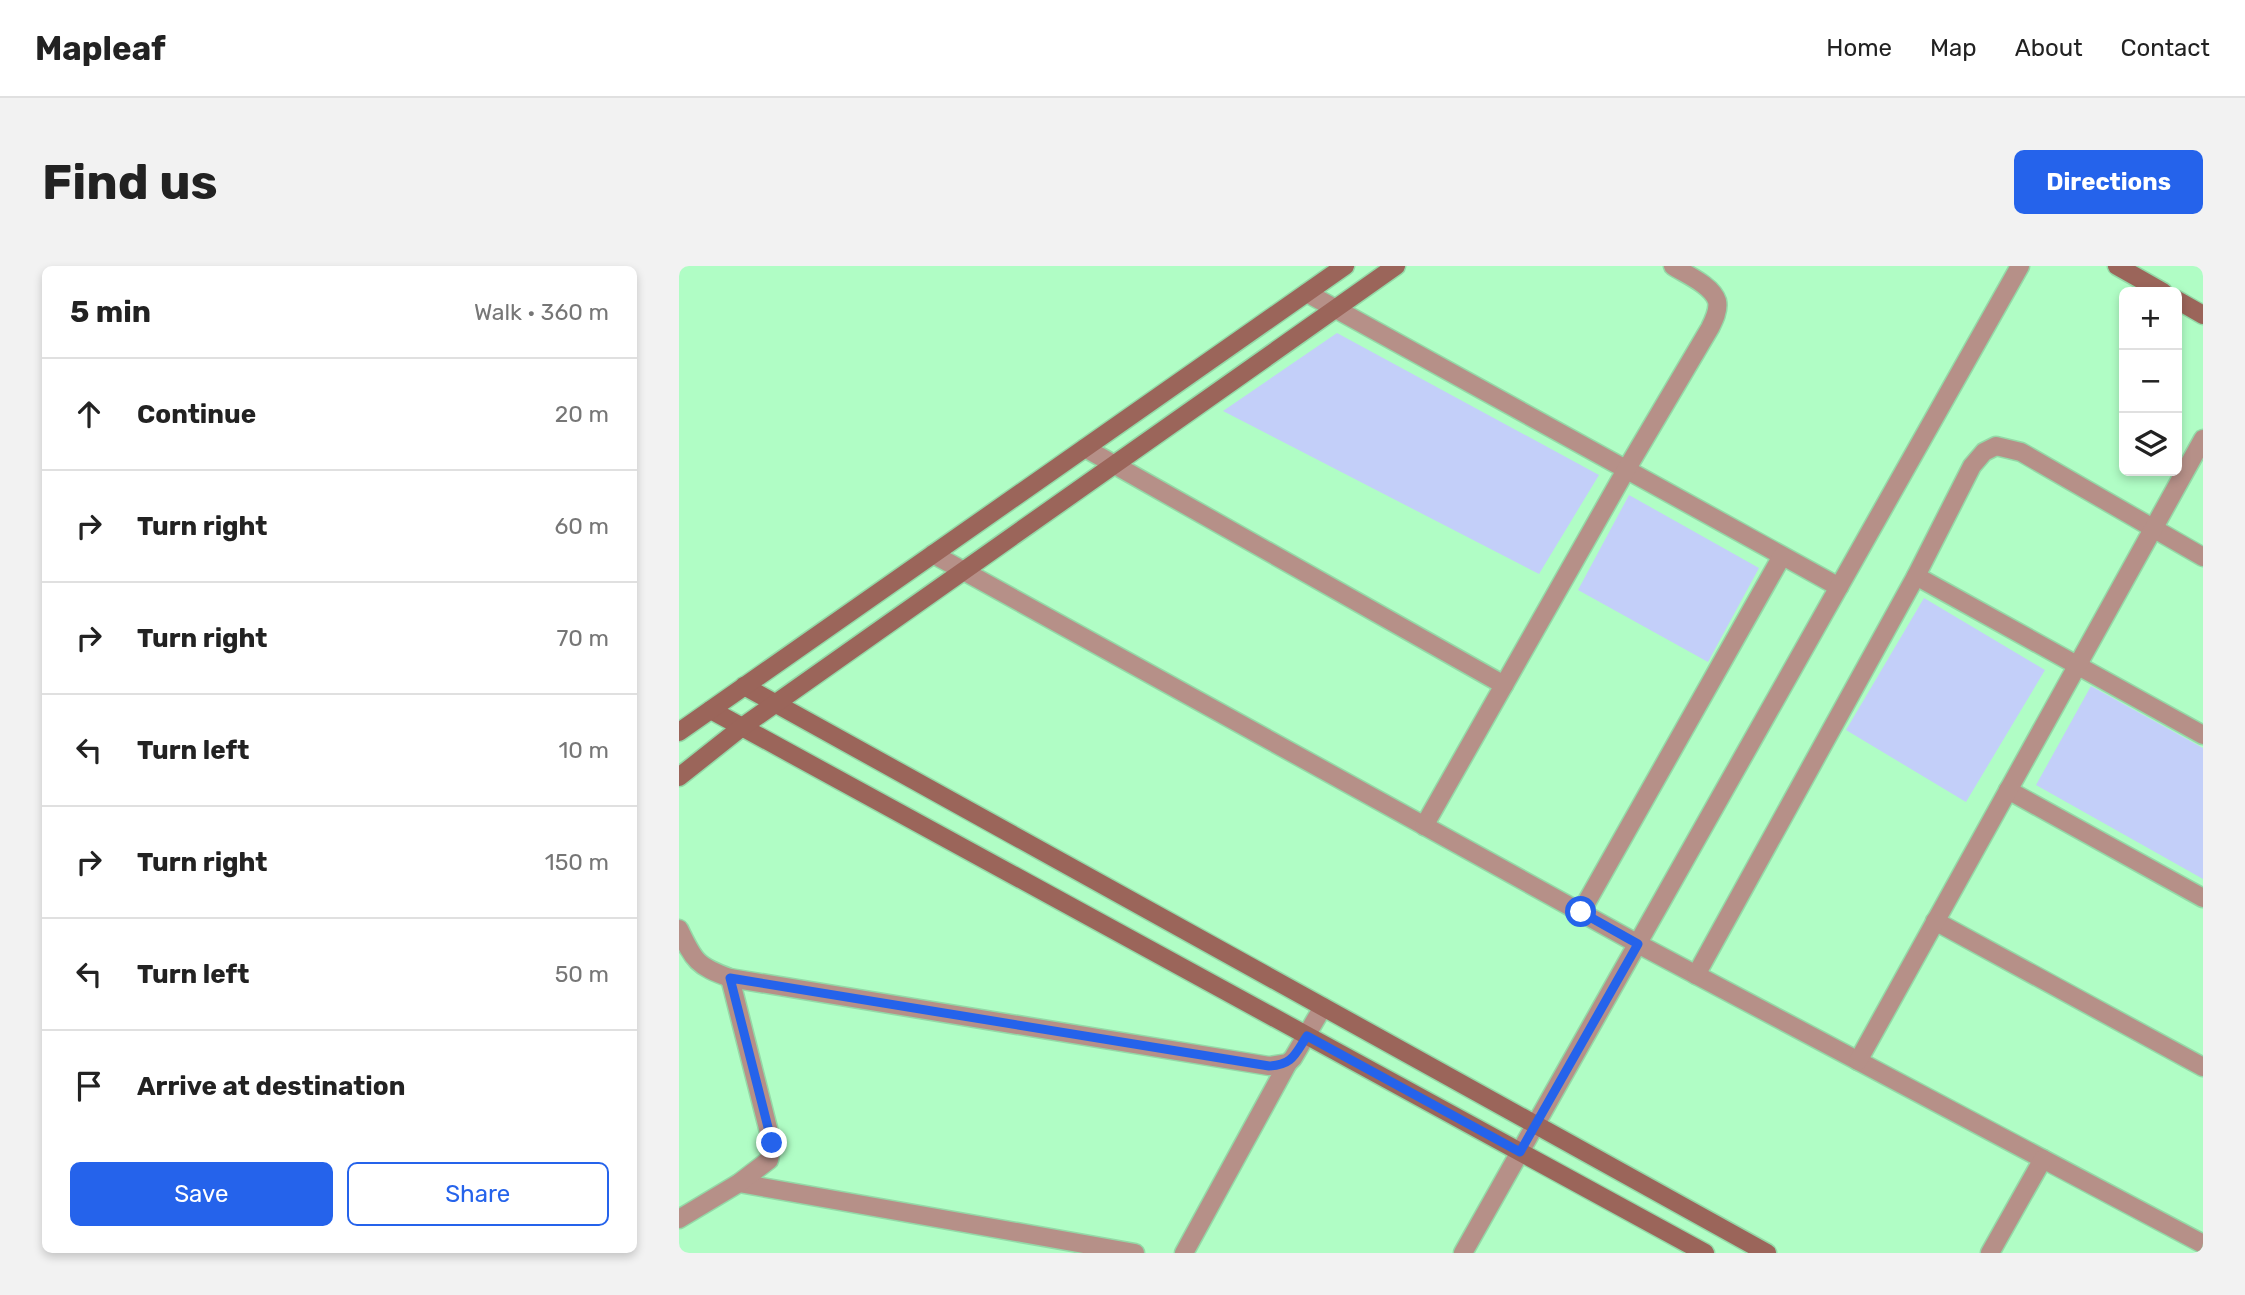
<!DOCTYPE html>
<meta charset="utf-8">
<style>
body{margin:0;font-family:Rubik,sans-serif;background:#f2f2f2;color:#222}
.controls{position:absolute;right:21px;top:21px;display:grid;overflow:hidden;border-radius:10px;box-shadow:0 4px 10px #0003}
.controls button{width:63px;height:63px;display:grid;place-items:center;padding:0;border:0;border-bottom:2px solid #e0e0e0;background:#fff;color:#222;font:35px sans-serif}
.stop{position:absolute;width:21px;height:21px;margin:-16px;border:5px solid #2563eb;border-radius:50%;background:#fff}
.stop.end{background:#2563eb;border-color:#fff;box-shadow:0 2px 7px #0008}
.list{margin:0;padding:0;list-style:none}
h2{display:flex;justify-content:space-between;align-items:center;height:91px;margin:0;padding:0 28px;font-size:30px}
h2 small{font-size:23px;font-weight:400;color:#767676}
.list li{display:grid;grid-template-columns:46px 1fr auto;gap:21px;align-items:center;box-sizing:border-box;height:112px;padding:0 28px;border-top:2px solid #e0e0e0}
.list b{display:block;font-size:26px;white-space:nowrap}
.list em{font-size:23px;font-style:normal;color:#767676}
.actions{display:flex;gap:14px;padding:21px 28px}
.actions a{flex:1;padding:16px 0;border:2px solid #2563eb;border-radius:10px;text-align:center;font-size:24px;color:#2563eb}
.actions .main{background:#2563eb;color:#fff}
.icon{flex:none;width:38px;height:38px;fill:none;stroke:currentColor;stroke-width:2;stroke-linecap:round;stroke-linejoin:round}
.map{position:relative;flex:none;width:1524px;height:987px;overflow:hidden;border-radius:10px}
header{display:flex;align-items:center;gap:42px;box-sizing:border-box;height:98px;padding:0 35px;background:#fff;border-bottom:2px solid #e0e0e0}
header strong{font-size:33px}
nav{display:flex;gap:38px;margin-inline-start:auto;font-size:24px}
.intro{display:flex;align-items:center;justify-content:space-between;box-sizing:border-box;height:168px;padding:0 42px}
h1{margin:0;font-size:49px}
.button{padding:18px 32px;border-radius:10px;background:#2563eb;color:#fff;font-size:24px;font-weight:700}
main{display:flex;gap:42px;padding:0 42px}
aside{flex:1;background:#fff;border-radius:10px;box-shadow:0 4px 10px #0003}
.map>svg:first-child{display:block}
.green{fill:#c3cff9}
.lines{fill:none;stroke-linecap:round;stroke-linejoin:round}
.street-casing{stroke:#94d9a7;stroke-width:21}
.secondary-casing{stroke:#94d9a7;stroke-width:21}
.street{stroke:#b69088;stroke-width:18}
.secondary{stroke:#9b655a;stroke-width:18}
.route{stroke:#2563eb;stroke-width:9}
</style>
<header>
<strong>Mapleaf</strong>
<nav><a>Home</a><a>Map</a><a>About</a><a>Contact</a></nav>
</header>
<div class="intro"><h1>Find us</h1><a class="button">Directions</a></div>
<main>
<aside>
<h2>5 min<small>Walk · 360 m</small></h2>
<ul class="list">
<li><svg class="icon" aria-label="ahead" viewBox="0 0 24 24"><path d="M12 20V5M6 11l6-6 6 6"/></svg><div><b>Continue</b></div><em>20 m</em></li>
<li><svg class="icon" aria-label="right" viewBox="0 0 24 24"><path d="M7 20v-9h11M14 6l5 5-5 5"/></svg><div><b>Turn right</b></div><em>60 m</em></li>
<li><svg class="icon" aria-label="right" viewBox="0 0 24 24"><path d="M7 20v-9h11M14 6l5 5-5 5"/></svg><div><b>Turn right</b></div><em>70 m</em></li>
<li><svg class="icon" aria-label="left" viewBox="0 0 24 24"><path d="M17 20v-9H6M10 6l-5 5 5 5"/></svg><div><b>Turn left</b></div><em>10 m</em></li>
<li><svg class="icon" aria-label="right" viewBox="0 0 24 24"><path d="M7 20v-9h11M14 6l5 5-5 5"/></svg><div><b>Turn right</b></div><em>150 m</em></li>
<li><svg class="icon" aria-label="left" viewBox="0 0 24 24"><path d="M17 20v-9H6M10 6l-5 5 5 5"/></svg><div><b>Turn left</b></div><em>50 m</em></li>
<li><svg class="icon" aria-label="arrive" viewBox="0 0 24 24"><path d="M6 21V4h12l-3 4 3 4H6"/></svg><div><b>Arrive at destination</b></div></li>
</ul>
<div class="actions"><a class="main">Save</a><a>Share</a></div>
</aside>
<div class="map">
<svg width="1524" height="987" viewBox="0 0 1524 987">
<rect width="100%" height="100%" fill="#b0fdc5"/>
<g class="green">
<path d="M658 67 920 209 860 308 544 145Z"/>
<path d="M950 229 1080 302 1029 396 899 324Z"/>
<path d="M1245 332 1366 404 1287 536 1167 464Z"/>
<path d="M1412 420 1524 482V613L1357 519Z"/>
</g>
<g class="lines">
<defs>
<g id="street">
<path d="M628 27 1160 321"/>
<path d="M406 182 825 419"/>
<path d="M254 288 959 678 1524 978"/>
<path d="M1237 310 1524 469"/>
<path d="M1329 524 1524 632"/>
<path d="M745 560 947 204 1031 62C1035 54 1040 44 1038 35 1033 19 1006 8 994 0"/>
<path d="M902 646 1103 290"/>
<path d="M1256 655 1524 801"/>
<path d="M0 663C15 695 18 700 51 712L590 800 609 797 614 792 644 741"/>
<path d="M1017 709 1237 310 1293 200 1305 186 1317 180 1342 186 1524 291"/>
<path d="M1179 795 1524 173"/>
<path d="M60 917 456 987"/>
<path d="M0 953 60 917 90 894 93 878 51 712"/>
<path d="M505 987 609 797"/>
<path d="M784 987 1341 0"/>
<path d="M1311 987 1364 893"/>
</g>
<g id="secondary">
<path d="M1438 0 1484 26"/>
<path d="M1498 34 1524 49"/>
<path d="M65 420 1088 987"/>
<path d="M32 444 1026 987"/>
<path d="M0 466 666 0"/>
<path d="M0 511 63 461 717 0"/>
</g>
</defs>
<use href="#street" class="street-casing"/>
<use href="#secondary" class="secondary-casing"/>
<use href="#street" class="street"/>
<use href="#secondary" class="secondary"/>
</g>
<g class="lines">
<path class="route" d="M93 877 51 712 590 800C614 799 616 788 628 770L841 886 959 678 902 646"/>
</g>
</svg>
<div class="controls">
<button>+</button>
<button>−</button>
<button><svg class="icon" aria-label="layers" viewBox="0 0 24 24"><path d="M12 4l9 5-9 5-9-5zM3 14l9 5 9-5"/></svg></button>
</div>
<div class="stop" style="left:902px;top:646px"></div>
<div class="stop end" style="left:93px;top:877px"></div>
</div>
</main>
